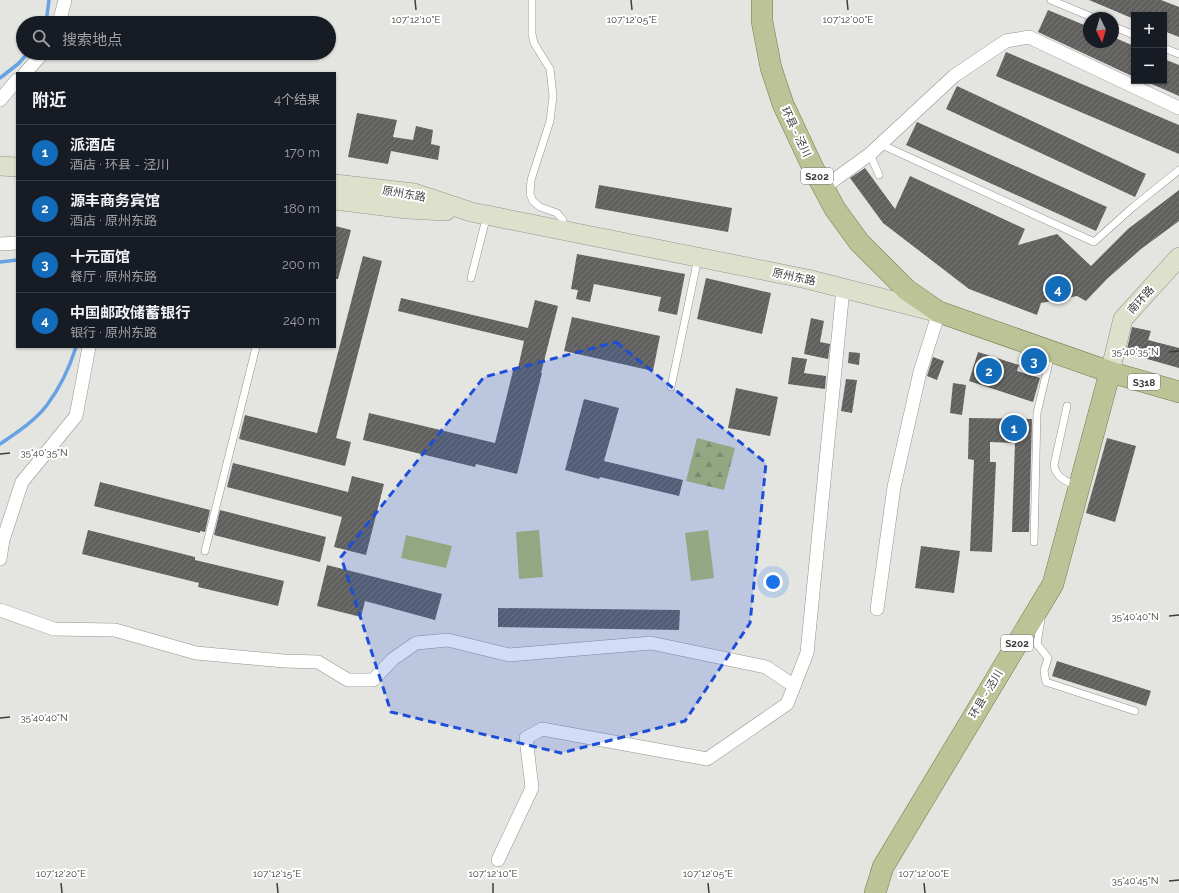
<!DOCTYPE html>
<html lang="zh">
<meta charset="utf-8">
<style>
body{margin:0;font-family:Raleway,"Noto Sans SC",sans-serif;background:#242831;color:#f1f3f6}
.controls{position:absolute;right:12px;top:12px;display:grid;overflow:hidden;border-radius:0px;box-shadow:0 1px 3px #0004}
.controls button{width:36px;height:36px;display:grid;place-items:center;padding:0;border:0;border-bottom:1px solid #363941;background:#171b24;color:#f1f3f6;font:20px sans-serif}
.compass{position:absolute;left:1083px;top:12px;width:36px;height:36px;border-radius:50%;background:#171b24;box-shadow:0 1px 3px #0004;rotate:175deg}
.you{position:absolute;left:773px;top:582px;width:14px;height:14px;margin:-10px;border:3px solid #fff;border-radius:50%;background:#1a73e8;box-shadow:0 0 0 6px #1a73e833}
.badge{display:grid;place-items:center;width:26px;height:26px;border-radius:50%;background:#126cb9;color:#fff;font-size:13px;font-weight:700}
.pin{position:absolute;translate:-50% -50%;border:2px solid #fff;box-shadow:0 1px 4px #0006}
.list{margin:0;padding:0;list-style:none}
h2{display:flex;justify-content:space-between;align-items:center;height:52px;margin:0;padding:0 16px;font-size:17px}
h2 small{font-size:13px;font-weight:400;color:#9ea1a6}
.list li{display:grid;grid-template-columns:26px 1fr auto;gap:12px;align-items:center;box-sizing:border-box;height:56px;padding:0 16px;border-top:1px solid #363941}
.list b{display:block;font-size:15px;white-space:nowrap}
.list p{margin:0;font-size:13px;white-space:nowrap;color:#9ea1a6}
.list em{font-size:13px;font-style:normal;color:#9ea1a6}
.icon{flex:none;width:22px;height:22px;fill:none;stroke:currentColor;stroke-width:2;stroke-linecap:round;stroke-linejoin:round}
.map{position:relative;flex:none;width:1179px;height:893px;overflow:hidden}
.search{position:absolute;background:#171b24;box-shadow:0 1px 3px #0004;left:16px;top:16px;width:320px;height:44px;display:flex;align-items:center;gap:10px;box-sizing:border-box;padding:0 14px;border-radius:22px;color:#9ea1a6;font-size:15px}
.panel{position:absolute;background:#171b24;box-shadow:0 1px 3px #0004;left:16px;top:72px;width:320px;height:276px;border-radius:0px}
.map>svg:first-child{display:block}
.green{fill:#b0bf6f}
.forest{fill:url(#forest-firs)}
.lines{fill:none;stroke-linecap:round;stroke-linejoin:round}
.stream{stroke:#67a3e3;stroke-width:3.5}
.building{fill:url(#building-hatch)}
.lane-casing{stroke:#939491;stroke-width:8}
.street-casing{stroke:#939491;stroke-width:14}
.secondary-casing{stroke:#939491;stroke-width:20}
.primary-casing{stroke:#727a4a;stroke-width:22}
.lane{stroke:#fff;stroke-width:7}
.street{stroke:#fff;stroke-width:13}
.secondary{stroke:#dde1cb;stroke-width:19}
.primary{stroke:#bbc397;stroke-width:21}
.marked{fill:#1d4ed8;fill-opacity:0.2;stroke:#1d4ed8;stroke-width:3;stroke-dasharray:8 5;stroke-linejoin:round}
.ticks{fill:none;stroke:#3d3d3c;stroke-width:1.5}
.labels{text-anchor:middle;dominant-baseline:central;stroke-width:4;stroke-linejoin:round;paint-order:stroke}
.shield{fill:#fff;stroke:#777776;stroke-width:1}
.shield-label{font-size:10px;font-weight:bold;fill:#3d3d3c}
.street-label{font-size:11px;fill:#3d3d3c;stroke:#fff}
.ticks-label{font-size:10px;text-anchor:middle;fill:#3d3d3c;stroke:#fff;stroke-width:4;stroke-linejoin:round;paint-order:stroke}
</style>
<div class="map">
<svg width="1179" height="893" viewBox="0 0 1179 893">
<defs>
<pattern id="forest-firs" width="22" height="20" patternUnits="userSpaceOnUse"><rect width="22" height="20" fill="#b0bf6f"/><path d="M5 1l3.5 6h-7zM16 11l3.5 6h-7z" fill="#909c5c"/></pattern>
<pattern id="building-hatch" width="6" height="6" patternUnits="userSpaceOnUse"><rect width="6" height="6" fill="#60615e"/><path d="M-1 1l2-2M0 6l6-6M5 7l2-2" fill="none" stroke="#797a78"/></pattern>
</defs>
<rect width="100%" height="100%" fill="#e4e4e1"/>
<g class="green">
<path d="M539 530 543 577 519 579 516 532Z"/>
<path d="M708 530 714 578 691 581 685 533Z"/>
<path d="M406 535 452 546 446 568 401 558Z"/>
</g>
<path class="forest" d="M697 438 735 448 724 490 686 481Z"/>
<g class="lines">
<g class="stream">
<path d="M46 23 49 0"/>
<path d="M0 78 18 64 28 53"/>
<path d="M0 262 17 260"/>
<path d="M0 444C16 433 35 421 47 405 59 389 70 366 76 347"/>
</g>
</g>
<g class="building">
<path d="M1089 0H1161L1179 7V37L1164 31V15H1134V19Z"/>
<path d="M1048 10 1089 27V42H1113V37L1134 46V77L1038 32Z"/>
<path d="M1006 52 1179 125V154L996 76Z"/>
<path d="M1164 59 1179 65V96L1145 81H1164Z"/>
<path d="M957 86 1146 174 1135 197 946 109Z"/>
<path d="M357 113 397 120 393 137 413 140 416 126 433 130 431 144 440 146 438 160 391 151 388 164 348 157Z"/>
<path d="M917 122 1107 207 1096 231 906 145Z"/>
<path d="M865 168 895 209 910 176 1025 229 1018 245 1057 234 1091 266 1128 229 1179 190V221L1141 249 1107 279 1086 301 1077 296 1041 303 1037 315 969 289 883 223 850 178Z"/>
<path d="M599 185 732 208 728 232 595 208Z"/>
<path d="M335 226 351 230 338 279H335Z"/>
<path d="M577 254 685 274 677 315 658 311 661 297 594 284 590 302 576 299 578 290 571 289Z"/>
<path d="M363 256 382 261 336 438 351 442 345 466 239 439 245 415 317 433Z"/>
<path d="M706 278 771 293 762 334 697 319Z"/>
<path d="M401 298 528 328 535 300 558 306 541 373H542L517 474 476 464 475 467 363 440 369 413 495 443 514 367 518 368 524 341 398 311Z"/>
<path d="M572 317 660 336 653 371 564 351Z"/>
<path d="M811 318 824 321 820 342 830 344 828 359 804 354Z"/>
<path d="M1132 327 1151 331 1148 340 1179 348V368L1126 353Z"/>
<path d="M849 352 860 353 859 365 848 363Z"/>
<path d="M978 352 1019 365 1017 371 1040 378 1033 402 969 381Z"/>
<path d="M792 357 807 359 804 373 826 376 825 389 788 384Z"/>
<path d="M933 357 944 361 937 380 927 376Z"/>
<path d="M846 379 857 380 852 413 841 411Z"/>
<path d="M953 383 966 385 962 415 950 413Z"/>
<path d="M736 388 778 397 770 436 728 428Z"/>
<path d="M584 399 619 408 604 461 683 480 679 496 600 477 599 479 565 470Z"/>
<path d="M969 418 1032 419 1029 532H1012L1015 443 990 442V462H996L992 552 970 551 974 460 968 459Z"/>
<path d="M1107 438 1136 446 1115 522 1086 513Z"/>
<path d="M233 463 348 492 352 476 384 484 366 555 334 547 342 517 227 487Z"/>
<path d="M100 482 210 510 205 532 200 531V533L94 506Z"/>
<path d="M220 510 326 537 320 562 214 535Z"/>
<path d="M88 530 195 557V560L284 581 278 606 198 587 199 583 82 554Z"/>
<path d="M921 546 960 551 954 593 915 588Z"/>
<path d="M327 565 442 594 435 620 365 601 361 617 317 606Z"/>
<path d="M498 608 680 610 679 630 498 627Z"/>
<path d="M1057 661 1151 691 1146 706 1052 676Z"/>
</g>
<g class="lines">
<defs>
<g id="lane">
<path d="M532 0V34L534 43 550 69 553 96 550 121 531 180 530 194 533 201 540 207 557 213 563 220V230"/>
<path d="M1051 0 1094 18"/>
<path d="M1113 26 1134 35"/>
<path d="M1164 48 1179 54"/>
<path d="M880 144 1094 242 1133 207 1179 170"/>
<path d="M870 154 879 175"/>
<path d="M471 278 487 215"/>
<path d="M671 387 698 258"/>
<path d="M1067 406 1054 465C1056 478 1066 481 1077 486"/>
<path d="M1034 542 1037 413 1051 354"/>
<path d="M205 551 256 347"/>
<path d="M1041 619 1037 644 1048 658 1044 671 1046 682 1135 711"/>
</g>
<g id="street">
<path d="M59 23 65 0"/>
<path d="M25 73 43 53"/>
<path d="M0 100 17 80"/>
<path d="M823 188 870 154 954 76 1006 41 1029 37 1179 108"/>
<path d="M0 244 17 243"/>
<path d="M0 559 3 540 22 482 76 416 89 347"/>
<path d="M877 609 894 487 920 372 939 312"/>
<path d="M0 610 54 629 115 630 196 653 284 661 318 662 348 680H373L393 659 416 643 448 640 509 655 651 643 766 667 794 686"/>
<path d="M498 860 532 788 526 738 542 729 707 759 787 704 807 653 843 289"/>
</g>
<g id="secondary">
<path d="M0 166 17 167"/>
<path d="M335 184 414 193 471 212 807 279 936 312"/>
<path d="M335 200 407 209 446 211"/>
<path d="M1110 372 1123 319 1179 257"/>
</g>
<g id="primary">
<path d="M762 0V21L771 68 783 104 813 168 835 209 859 242 907 290 939 312 1110 372 1179 392"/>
<path d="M875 893 883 867 1053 584 1110 372"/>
</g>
</defs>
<use href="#lane" class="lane-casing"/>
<use href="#street" class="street-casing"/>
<use href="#secondary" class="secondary-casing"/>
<use href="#primary" class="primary-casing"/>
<use href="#lane" class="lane"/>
<use href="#street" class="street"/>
<use href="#secondary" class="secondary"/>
<use href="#primary" class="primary"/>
</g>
<path class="marked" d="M616 342 766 463 750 623 685 721 561 753 391 712 341 557 484 377Z"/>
<path class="ticks" d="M415 0 416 10M631 0 632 10M847 0 848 10M1169 352 1179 351M0 454 10 453M1169 616 1179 615M0 718 10 717M1169 881 1179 880M61 883 62 893M277 883 278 893M493 883V893M708 883 709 893M924 883 925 893"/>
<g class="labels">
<g class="shield">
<rect x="801" y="168" width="32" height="16" rx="3"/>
<rect x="1128" y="374" width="32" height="16" rx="3"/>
<rect x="1001" y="635" width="32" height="16" rx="3"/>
</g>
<g class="shield-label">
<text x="817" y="176">S202</text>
<text x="1144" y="382">S318</text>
<text x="1017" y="643">S202</text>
</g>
<g class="street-label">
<text transform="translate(796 132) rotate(65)">环县 - 泾川</text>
<text transform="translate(404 194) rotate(10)">原州东路</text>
<text transform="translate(794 277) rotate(12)">原州东路</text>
<text transform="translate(1141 300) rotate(-48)">南环路</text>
<text transform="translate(986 694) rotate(-59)">环县 - 泾川</text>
</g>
</g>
<g class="ticks-label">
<text x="416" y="23">107°12'10"E</text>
<text x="632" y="23">107°12'05"E</text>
<text x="848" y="23">107°12'00"E</text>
<text x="1135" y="355">35°40'35"N</text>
<text x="44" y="456">35°40'35"N</text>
<text x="1135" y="620">35°40'40"N</text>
<text x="44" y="721">35°40'40"N</text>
<text x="61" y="877">107°12'20"E</text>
<text x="277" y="877">107°12'15"E</text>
<text x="493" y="877">107°12'10"E</text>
<text x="708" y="877">107°12'05"E</text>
<text x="924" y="877">107°12'00"E</text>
<text x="1135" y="884">35°40'45"N</text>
</g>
</svg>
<div class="controls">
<button>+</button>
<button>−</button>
</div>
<svg class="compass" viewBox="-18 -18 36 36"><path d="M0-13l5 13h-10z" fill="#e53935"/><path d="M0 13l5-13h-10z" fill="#9ea1a6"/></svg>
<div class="you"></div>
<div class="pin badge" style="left:1014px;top:428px">1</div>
<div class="pin badge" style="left:989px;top:371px">2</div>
<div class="pin badge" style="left:1034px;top:361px">3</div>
<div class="pin badge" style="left:1058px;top:289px">4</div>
<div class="search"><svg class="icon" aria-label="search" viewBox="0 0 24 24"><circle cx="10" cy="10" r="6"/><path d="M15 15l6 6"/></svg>搜索地点</div>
<section class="panel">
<h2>附近<small>4个结果</small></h2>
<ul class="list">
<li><span class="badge">1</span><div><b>派酒店</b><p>酒店 · 环县 - 泾川</p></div><em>170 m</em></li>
<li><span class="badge">2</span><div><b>源丰商务宾馆</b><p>酒店 · 原州东路</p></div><em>180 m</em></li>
<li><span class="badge">3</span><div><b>十元面馆</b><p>餐厅 · 原州东路</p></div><em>200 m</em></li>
<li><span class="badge">4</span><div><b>中国邮政储蓄银行</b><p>银行 · 原州东路</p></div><em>240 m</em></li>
</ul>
</section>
</div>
